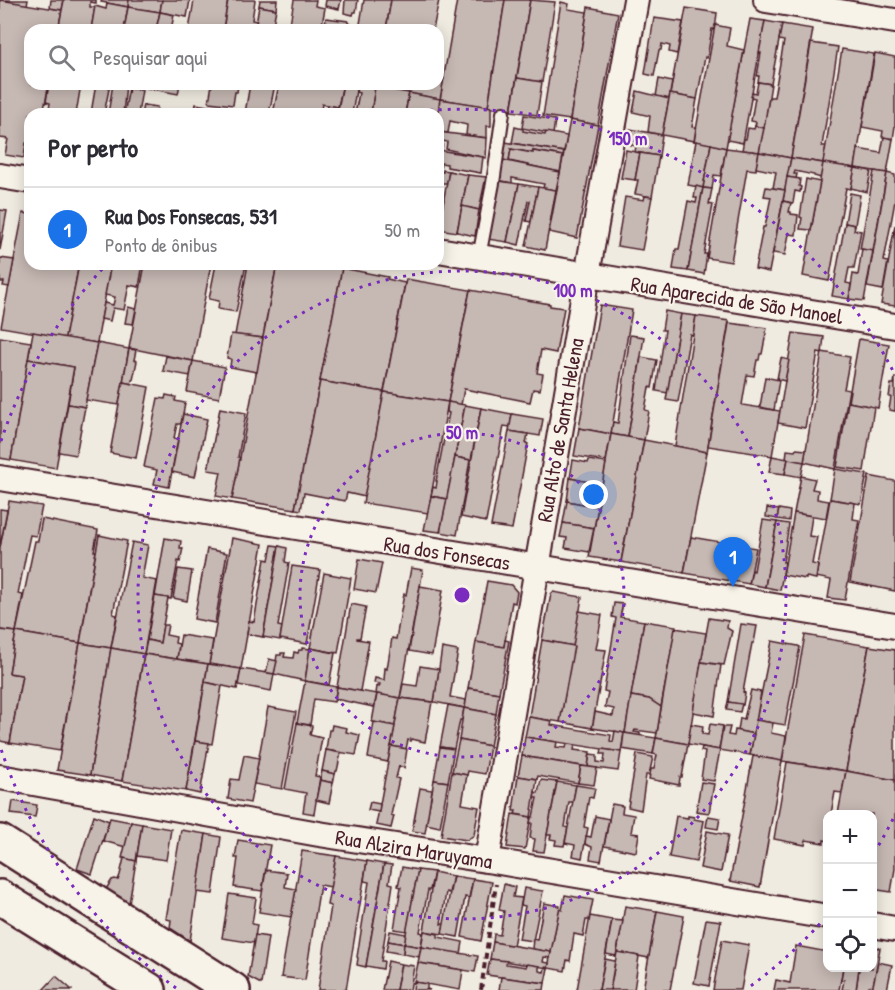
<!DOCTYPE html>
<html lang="pt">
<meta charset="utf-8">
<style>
body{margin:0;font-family:"Patrick Hand",sans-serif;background:#f7f7f7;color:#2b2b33}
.controls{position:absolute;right:18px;bottom:18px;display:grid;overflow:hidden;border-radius:12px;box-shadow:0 3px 15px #0003}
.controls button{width:54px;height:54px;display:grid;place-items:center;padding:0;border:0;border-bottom:2px solid #e1e1e2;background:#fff;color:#2b2b33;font:30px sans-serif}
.you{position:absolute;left:594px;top:495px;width:21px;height:21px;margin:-15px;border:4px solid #fff;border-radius:50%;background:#1a73e8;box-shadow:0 0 0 9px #1a73e833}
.badge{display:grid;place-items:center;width:39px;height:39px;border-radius:50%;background:#1a73e8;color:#fff;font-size:20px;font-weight:700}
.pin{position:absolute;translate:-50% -50px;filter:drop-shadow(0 2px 3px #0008)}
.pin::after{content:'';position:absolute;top:32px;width:21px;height:18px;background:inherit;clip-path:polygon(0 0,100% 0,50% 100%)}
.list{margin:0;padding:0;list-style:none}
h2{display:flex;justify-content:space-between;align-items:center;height:78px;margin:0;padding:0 24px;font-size:26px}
h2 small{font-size:20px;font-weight:400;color:#7c7c81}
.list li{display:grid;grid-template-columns:39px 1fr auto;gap:18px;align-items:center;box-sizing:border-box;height:84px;padding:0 24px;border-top:2px solid #e1e1e2}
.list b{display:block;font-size:22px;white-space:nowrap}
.list p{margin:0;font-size:20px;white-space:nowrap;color:#7c7c81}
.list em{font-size:20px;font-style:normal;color:#7c7c81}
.icon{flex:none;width:33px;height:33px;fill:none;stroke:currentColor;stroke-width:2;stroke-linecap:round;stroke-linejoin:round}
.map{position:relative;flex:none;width:895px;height:990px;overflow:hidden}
.search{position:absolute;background:#fff;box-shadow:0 3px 15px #0003;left:24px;top:24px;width:420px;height:66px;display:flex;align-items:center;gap:15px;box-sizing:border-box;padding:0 21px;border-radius:18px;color:#7c7c81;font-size:22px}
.panel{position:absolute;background:#fff;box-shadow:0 3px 15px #0003;left:24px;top:108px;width:420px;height:162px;border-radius:18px}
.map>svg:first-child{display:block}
.building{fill:#c6b8b3;stroke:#4a1f2b;stroke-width:1.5}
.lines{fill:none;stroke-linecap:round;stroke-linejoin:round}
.service-casing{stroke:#4a1f2b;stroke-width:16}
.minor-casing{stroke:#4a1f2b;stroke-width:28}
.secondary-casing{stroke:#4a1f2b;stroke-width:38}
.path{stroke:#4a1f2b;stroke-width:4;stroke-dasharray:6 4.5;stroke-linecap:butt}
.service{stroke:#f7f3e8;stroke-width:12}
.minor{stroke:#f7f3e8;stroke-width:24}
.secondary{stroke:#f7f3e8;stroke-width:33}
.ring{fill:none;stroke:#7b2cbf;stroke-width:3;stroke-dasharray:3 6}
.labels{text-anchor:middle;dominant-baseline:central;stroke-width:4.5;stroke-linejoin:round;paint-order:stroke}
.street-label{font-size:21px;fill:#4a1f2b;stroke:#f7f3e8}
.centre{fill:#7b2cbf;stroke:#f7f3e8;stroke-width:3}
.ring-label{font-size:18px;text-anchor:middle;font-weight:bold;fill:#7b2cbf;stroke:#f7f3e8;stroke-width:4.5;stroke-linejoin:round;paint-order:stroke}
</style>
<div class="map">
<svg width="895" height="990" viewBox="0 0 895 990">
<rect width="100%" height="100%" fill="#f0ebe0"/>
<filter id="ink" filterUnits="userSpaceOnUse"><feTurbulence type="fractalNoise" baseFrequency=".0167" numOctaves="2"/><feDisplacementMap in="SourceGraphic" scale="12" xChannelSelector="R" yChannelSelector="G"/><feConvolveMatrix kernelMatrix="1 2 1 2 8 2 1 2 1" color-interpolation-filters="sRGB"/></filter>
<g filter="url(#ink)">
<g class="building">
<path d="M0 0H28L27 5Z"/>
<path d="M0 0 62 10 58 30H30V84H49L43 114H30V143H26L24 158 5 155 8 139 0 138Z"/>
<path d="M51 0H64L62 10 50 8Z"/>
<path d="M64 0H96V3L90 2V7H95L91 30H58Z"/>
<path d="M102 0H129L128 7 101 2Z"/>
<path d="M129 0H162L160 12 128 7Z"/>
<path d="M162 0H190L187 17 160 12Z"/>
<path d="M194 0H228L223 30H189Z"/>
<path d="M228 0H255L252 20 257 21 255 30H223Z"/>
<path d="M260 0H277L276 9 259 6Z"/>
<path d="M294 0H316L315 6 325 8 321 30H289Z"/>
<path d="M326 0H341L339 9 325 6Z"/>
<path d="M345 0H358L356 12H354L353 15 344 13Z"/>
<path d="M364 0H391L386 30H359Z"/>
<path d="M391 0H439L433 30H386Z"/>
<path d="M457 0H505L488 107 440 99Z"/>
<path d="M505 0H530L511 111 488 107Z"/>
<path d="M530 0 555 2 542 82 517 78Z"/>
<path d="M561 2 569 4 568 9 587 12 570 120 543 116Z"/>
<path d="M107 3 128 7 124 30H91L95 6 106 9Z"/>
<path d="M259 6 276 9 272 30H255Z"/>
<path d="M128 7 160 12 156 30H124Z"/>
<path d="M588 7 618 13 598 125 570 120Z"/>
<path d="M686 8 717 13 715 30 712 29 707 58 705 57 697 99 670 94Z"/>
<path d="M160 12 174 15 171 30H156Z"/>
<path d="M326 18 348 21V23L351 24V30H324Z"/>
<path d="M654 18 683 22 677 54 669 52 670 46 662 44 661 50H659L654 76 645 74Z"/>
<path d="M750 19 765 21 743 143 727 140Z"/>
<path d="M765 21 782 24 771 84 758 82 759 76H757L761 53H759Z"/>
<path d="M782 24 813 29 791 158 759 152 769 97H774L784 41 779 40Z"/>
<path d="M715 25 730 28 727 46 744 50 726 148 694 141Z"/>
<path d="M811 43 838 47 822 146H826L823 163 791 158Z"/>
<path d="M842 49 874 54 855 168 823 163Z"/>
<path d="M875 53 895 57V126L893 139 882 137 883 131 862 127Z"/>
<path d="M438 77 444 78 440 99 378 88V84H438Z"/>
<path d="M517 78 542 82 537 115 511 111Z"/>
<path d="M659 79 672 82 669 99 656 96Z"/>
<path d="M758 82 771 84 764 128 755 126 756 122 751 121 755 98 751 97 752 92 756 93Z"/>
<path d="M49 84H81L76 114H48L50 103 46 102Z"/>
<path d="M96 84H110L104 114 91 113Z"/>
<path d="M113 84H126L123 114H108Z"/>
<path d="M146 84H180L178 94 146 88Z"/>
<path d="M212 84H244V86L238 85 237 92H235L233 105 209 102Z"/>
<path d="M250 84H275L269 114H240L241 113H245Z"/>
<path d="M279 84H343L338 107 322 104 320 114H273Z"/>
<path d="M343 84H357L352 114H337Z"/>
<path d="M357 84 375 87 371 114H355L359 93 356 92Z"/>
<path d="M375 87 409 93 405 114H371Z"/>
<path d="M129 88 142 90 138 114H124Z"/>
<path d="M637 91 669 99 662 135 648 132 650 116 633 112Z"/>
<path d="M409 93 440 99 438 113 423 111V114H405Z"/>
<path d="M670 94 697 99 692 127 696 128 694 141 662 135Z"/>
<path d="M440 99 491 107V126H487V138L466 135 467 125 450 121 448 133 438 132V114Z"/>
<path d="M196 104 208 106 207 114H194Z"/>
<path d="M143 105 157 107 156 114H141Z"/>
<path d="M327 105 338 107 337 114H326Z"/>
<path d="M524 115 555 120 553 134 522 128Z"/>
<path d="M570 120 598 125 577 238 549 232Z"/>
<path d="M755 126 764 128 759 152 742 150 744 139H746L748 128 754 129Z"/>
<path d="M515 127 523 129V131L545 135 546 132 567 136 564 152 512 143Z"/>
<path d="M630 129 662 135 659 156 635 152 636 146 627 144Z"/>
<path d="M438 132 487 138 486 158 446 149 447 142 443 141 442 150 438 149Z"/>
<path d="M884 137 893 139 887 173 855 168 858 149 881 153Z"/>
<path d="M696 141 711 144 703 188 688 185Z"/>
<path d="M505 142 564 152 563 156 533 151V153L511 149 509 161 502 160Z"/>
<path d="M711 144 726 148 721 176 714 175 712 189 703 188Z"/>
<path d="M726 148 759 152 756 170 747 169 731 262 707 258Z"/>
<path d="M511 149 533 153V151L563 156 560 172 509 161Z"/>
<path d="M438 150 483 157 481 173 447 167V164L441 163 440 170H438Z"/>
<path d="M626 150 640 153 635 180 621 178Z"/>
<path d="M759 152 791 158 785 190 773 188 776 172 756 168Z"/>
<path d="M640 153 659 156 652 197 635 194 638 180H635Z"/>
<path d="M791 158 823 163 821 178 814 176V175L795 171 794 174H797L796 179 787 177Z"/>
<path d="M502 160 560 172 556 190 543 188 544 184 512 178V183L497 180Z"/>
<path d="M823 163 855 168 851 189 846 188 829 281 803 276Z"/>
<path d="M855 168 871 171 867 192 851 188Z"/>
<path d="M443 170 449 171 447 183H442L438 198V171L443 172Z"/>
<path d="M449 171 468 175 457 232 438 229Z"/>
<path d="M874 171 887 173 873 251 860 249Z"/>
<path d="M887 173 895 175V201L884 261 888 262 883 290 867 287Z"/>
<path d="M468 175 486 177 479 210 462 206Z"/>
<path d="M787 177 800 179 799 186 801 187 800 192 795 191 793 203 783 201Z"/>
<path d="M806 179 820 182 811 230 800 229 802 218 800 217Z"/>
<path d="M499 181 519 184 507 242 487 239Z"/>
<path d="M519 184 538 187 531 222 526 221 530 201H528L519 245 507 242Z"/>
<path d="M696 186 703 188 688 271 673 269 676 249H679L688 201 696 203 697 198H694Z"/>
<path d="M538 187 556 190 545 250 526 246Z"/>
<path d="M766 187 785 190 769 272 755 269 763 227H765L771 197 764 196Z"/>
<path d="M703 188 712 189 709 204 713 205 704 254H707L704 274 688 271Z"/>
<path d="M850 193 860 195 855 225 845 223Z"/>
<path d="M645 196 652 197 642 250 617 246 625 197 644 200Z"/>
<path d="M438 198 444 200 441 215 438 214Z"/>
<path d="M783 201 791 203 789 212H791V214L798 215 796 235 789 234 785 255 773 253Z"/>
<path d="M462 206 479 210 475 236 457 232Z"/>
<path d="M0 210 7 211 0 250Z"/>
<path d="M23 213 30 214V264H79L65 338 1 327Z"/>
<path d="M845 223 855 225 854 230 861 231 854 268H849L846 283 851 284 849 299 832 296Z"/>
<path d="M895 225V306L881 304Z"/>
<path d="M862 249 873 251 864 301 849 299 853 274 858 275Z"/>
<path d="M0 258 14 260 9 287 3 286 4 282H0Z"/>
<path d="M79 264H111L97 343 65 338Z"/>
<path d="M111 264H143L139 287 129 285 124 310 113 308 110 321 101 319 104 303 113 305 115 297 105 295Z"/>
<path d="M145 264H211L193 361 129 348Z"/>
<path d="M216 264H248H246L236 312 218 309 219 301 209 299Z"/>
<path d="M248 264H277L263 338 235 335Z"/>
<path d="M277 264H343L295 509 232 499Z"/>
<path d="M342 268 388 277 387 279 405 283 384 392 320 381Z"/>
<path d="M406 279 470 290 448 402 384 392Z"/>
<path d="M470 290 550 304V306L564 308 556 353 541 350 537 373 543 374 540 390 533 389 530 402 464 389 461 405 448 402Z"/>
<path d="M600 305 632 310 611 434 579 428Z"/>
<path d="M128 307 136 309 133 324 125 323Z"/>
<path d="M665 311 681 314 668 393 656 391 665 330H662Z"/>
<path d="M681 314 696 316 693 335 690 334 678 402 666 400Z"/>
<path d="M696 316 729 321 707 452 675 446Z"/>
<path d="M729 323 767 328 762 354H760L759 360H757L754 376 747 375 742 405 780 411 772 456 708 446Z"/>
<path d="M33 332 97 343 85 407 68 404 74 367 28 359Z"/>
<path d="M793 333 824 337 822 353 818 352 805 428 778 423Z"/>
<path d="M231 334 263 338 257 372 230 367 231 359 227 358Z"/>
<path d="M630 335 644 337 628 437 611 434 613 422 618 423Z"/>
<path d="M0 337 31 342 11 460 0 458Z"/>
<path d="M859 339 889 344 878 408 848 402Z"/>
<path d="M97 343 129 349 119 405 86 400Z"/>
<path d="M129 349 136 350 134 360 137 361 133 380H132L131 384 123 382Z"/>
<path d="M822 352 850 357 844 389 849 390 835 469 804 462Z"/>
<path d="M166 356 193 361 190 376 163 371Z"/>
<path d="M641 357 657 360 652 388 649 387 645 410 649 411 644 440 628 437Z"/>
<path d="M781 358 789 360 785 381 777 379Z"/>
<path d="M28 359 74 367 56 468 11 460Z"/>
<path d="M193 361 225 367 219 398 187 392Z"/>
<path d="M765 377 779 380 774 410 760 407Z"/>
<path d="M895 377V411L889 410 891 397H889L891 384H894Z"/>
<path d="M320 381 384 392 365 497 347 493 345 501 304 493 301 510 295 509Z"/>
<path d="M123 382 149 387 136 458 110 453Z"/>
<path d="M384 392 448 402 428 513 363 503Z"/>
<path d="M166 395 176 397 175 401 185 403 181 424H177L174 438 178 439 169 487 154 484 157 470 144 467 158 398 165 399Z"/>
<path d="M448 402 465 405 447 499 431 496 433 487 436 488 437 481H436L449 413 447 412Z"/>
<path d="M848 402 874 407 864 471 837 467Z"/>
<path d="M68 404 85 407 76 455 59 452Z"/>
<path d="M465 405 481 408 471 460 455 457Z"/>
<path d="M220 408 246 413 238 457 240 458 232 499 216 496 221 472 208 470Z"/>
<path d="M481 408 512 414 510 427 504 426 486 522 461 517Z"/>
<path d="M183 414 207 419 195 477 172 472Z"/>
<path d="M512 414 543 419 540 436 509 431Z"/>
<path d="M579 428 611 434 606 461 574 456Z"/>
<path d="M509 431 528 434 526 443 528 444 512 529 491 526Z"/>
<path d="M611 434 644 440 621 562 589 557Z"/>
<path d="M644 440 707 452 684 573 621 562Z"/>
<path d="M796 449 806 450 804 462 786 459 787 450 795 451Z"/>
<path d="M772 456 788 459 785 474 769 472Z"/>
<path d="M455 457 470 460 457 535 440 532Z"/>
<path d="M788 459 804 462 801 477 785 474Z"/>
<path d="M573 460 588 463 589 460 606 463 602 485 570 478Z"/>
<path d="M835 469 867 474 861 504 830 499Z"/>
<path d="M801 476 815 479 812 489 818 490 817 499 829 501 826 518 794 513Z"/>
<path d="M869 476 895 481V591L850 582Z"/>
<path d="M570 478 602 485 598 507 567 501Z"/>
<path d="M431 496 447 499 440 532 424 530Z"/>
<path d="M830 499 855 503 853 519 859 520 845 600 828 598 831 580 816 577Z"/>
<path d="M9 501 42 506 36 536 30 535 27 549 18 594 23 595 16 632 0 630V547Z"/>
<path d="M567 501 598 507 594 528 563 523Z"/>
<path d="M767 508 779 510 777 519 766 517Z"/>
<path d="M0 509 7 510 0 547Z"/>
<path d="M779 509 790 511 789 521 777 519Z"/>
<path d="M794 513 812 516 809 536 817 537 812 564 818 565 816 579 806 577V579L783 575Z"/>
<path d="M42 519 98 530 94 551H96L80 643 16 632 35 541H38Z"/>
<path d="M763 520 777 522 765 587 749 584 752 570 754 571Z"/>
<path d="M777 522 789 524 783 562H785L780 590 765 587Z"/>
<path d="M563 523 594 528 589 552 565 548 567 538 560 537Z"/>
<path d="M99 535 127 541 113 614 117 615 111 648 80 643Z"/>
<path d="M691 537 756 548 749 584 684 573Z"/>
<path d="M165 538 181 541 180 548H183L180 562 178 561 171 599 155 596Z"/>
<path d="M232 538 263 544 241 669 209 664Z"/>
<path d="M132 542 148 545 142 578 157 581 144 654 111 648Z"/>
<path d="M272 545 279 546 263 637 247 634 249 621 254 622 265 559 269 560Z"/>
<path d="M279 546 287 548 285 562 289 563 278 626 282 627 280 640 263 637Z"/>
<path d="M207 549 227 553 215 623 194 619Z"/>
<path d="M359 559 382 563 376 593 354 589Z"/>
<path d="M292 566 320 570 307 644 280 639Z"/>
<path d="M411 568 423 570 400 698 376 694 377 686 379 687 380 684 374 683 375 678 384 680 385 668 387 669 392 638 396 639 404 594 406 595Z"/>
<path d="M178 569 192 571 187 601 173 598Z"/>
<path d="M324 573 351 578 338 653 310 648Z"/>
<path d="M487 581 511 585 517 592 515 603 512 602 504 647 476 642Z"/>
<path d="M420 586 443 590 432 655 409 651Z"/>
<path d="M553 592 582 597 574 646 542 640 551 594Z"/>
<path d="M155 596 168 598 160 643 147 640Z"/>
<path d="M614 603 623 604 620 617 644 621 625 733 592 728 595 712 613 716 614 709 605 707 608 692 604 691 616 618 612 617Z"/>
<path d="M351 604 366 607 360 638H357V639L369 641 360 691 337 687Z"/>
<path d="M579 611 602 615 596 649 606 650 592 728 560 722Z"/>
<path d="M709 618 728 621 727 628 732 631 724 665 701 662Z"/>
<path d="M644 621 676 626 661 707 649 699 631 696Z"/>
<path d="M741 624 757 626 754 643H752L743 692 745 693 743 705 728 702Z"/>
<path d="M163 625H168L166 635 176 637 175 643 179 644 177 659 144 654 147 640 160 643Z"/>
<path d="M675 628 706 633 688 744 656 738Z"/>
<path d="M0 630 16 632 9 673 22 675 10 743 0 741Z"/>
<path d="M16 632 80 643 60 751 10 743 22 675 9 673Z"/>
<path d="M181 635 213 640 209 664 177 659Z"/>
<path d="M805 635 869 646 846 771 782 761Z"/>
<path d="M505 640 509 641 499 693 468 688 476 642 504 647Z"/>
<path d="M542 640 574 646 560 722 529 717Z"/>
<path d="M772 641 798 646 800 647 785 725 756 720Z"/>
<path d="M80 643 111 648 90 775 57 770Z"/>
<path d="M869 646 895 650V780L846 771Z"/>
<path d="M111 648 144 654 122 781 90 775Z"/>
<path d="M302 648 310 649 305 681 274 674 277 655H281V653H285L284 657 293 658 294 652 298 653 299 650H302Z"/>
<path d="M310 648 335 653 329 685 305 681Z"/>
<path d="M442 648 458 651 450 697 466 700 465 708 434 702Z"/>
<path d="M144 654 208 664 186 791 122 781Z"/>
<path d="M269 659 277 661 274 674 266 673Z"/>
<path d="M701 662 721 665 714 716 693 712Z"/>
<path d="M208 664 241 669 237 689 205 682Z"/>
<path d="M420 666 439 669 434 702 400 698 403 684 417 686Z"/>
<path d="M241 669 274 674 271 691 238 685Z"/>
<path d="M305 681 337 687 334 702 314 699 310 725 297 723Z"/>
<path d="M205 682 222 686 212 744 195 741Z"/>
<path d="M337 687 377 694 374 707 335 699Z"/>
<path d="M468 688 499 693 496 714 465 708Z"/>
<path d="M751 690 761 692 754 734 738 731 740 718 744 719Z"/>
<path d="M377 694 400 698 395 726 372 722Z"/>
<path d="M631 696 649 699 661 707 657 733 635 730 634 732 640 733V736L625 733Z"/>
<path d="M400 698 432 702 425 742 411 739V741L408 740 406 749 391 746Z"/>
<path d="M728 702 742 704 740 712 726 710Z"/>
<path d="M448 705 464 708 462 720H460L454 749 440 747Z"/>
<path d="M268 707 296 712 282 789 254 784Z"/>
<path d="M464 708 496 714 490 746 459 740Z"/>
<path d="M529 717 552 721 551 725 611 735 610 741 613 742 615 731 624 733 621 752 525 737Z"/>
<path d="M756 720 773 723 771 733 786 736 782 761 750 755Z"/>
<path d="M374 722 395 726 388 762 368 758Z"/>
<path d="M297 723 312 726 310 735 322 738 315 776 320 777 314 814 303 812 306 793 285 789Z"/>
<path d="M691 724 703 726 702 734 708 735 710 724 723 726 719 750 688 744Z"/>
<path d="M332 725 347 728 346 732 360 735 356 755 326 750 329 730H331Z"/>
<path d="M723 727H730L728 735 734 736 735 730 754 734 750 755 719 750Z"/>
<path d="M624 733 656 738 653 754 622 749Z"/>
<path d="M525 737 557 742 556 747 566 748 567 744 575 745 574 750 590 752 588 767 522 756Z"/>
<path d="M656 738 688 744 682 777H680L679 785 649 779 651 769H654L657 755 653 754Z"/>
<path d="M459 740 490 746 485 774 468 771 467 775 452 772Z"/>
<path d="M195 741 209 743 200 794 186 791Z"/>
<path d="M391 746 407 749 404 768 399 766 396 778 399 779 391 815 394 816 391 828 376 825Z"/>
<path d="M440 747 454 749 448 782 434 780Z"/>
<path d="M702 747 720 750 714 781 701 779 705 752 701 751Z"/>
<path d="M602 749 621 752 618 771 588 767 590 754 597 755V762L604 763 605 754H601Z"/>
<path d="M326 750 341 753 337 771H336L335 774 322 771Z"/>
<path d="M637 754 653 757 649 775H646L641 810 628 807Z"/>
<path d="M244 755 259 758 250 803 228 799 231 779 239 780Z"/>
<path d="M522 756 581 766 578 783 538 776 537 779 518 776Z"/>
<path d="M753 756 782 761 760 887 730 881Z"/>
<path d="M787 762 846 771 842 793 835 792 831 814H828V841L824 840V843L806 840 805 845 774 839Z"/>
<path d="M581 766 597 768 594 785 578 783Z"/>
<path d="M322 771 335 774 333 783 320 780Z"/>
<path d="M846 771 895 780V869L891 892 872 889V814H838Z"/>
<path d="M452 772 467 775 462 804 479 807 474 835 467 840 441 836Z"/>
<path d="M518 776 537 779 531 817 515 814 516 811H513Z"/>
<path d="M320 780 333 783 329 803 316 800Z"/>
<path d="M434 780 448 782 440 827 426 824Z"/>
<path d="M541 780 557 782 544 852 533 851 535 839 530 838 532 823H530L531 817H533L537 798H534L535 792 538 793Z"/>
<path d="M557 782 576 785 573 802H569L565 827 568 828 564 846 555 845 556 840 550 839 551 835H547Z"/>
<path d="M701 782 714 784 709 813 696 811Z"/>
<path d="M576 785 595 788 593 798 589 797 584 827 588 828 582 858 573 856 575 845 565 843Z"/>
<path d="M420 788 432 790 425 833 412 831Z"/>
<path d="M13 801 37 805 35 817 11 814Z"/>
<path d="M370 802 380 804 379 812 368 810Z"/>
<path d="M612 804 623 806 622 813 634 815 631 833 639 834 636 852 604 846Z"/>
<path d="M512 814 531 817 525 849 507 847Z"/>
<path d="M94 815 109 821 92 874 77 869Z"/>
<path d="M595 816 609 819 601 861 590 859 592 847 585 844 586 836 591 837Z"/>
<path d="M676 816 688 818V816L694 817V819L704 821 696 862 669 857Z"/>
<path d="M708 816 720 818 718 829 706 827Z"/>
<path d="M110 818 131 822 126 847 103 841Z"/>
<path d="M131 822 142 824 136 861 122 858Z"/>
<path d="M142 824 171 829 166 860 137 856Z"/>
<path d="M181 830 206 834 190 941 170 928 171 920 166 919Z"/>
<path d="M707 831 728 835 721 872 700 868Z"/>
<path d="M206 834 221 837 213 894 197 892Z"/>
<path d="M238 840 270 845 262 891 234 887 238 858H235Z"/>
<path d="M302 851 336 856 331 887 320 885 305 980 281 977Z"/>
<path d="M336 856 367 861 346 990H318L331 906 327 905Z"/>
<path d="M124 858 136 861 129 904 106 889 112 880 115 879 118 880 120 875Z"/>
<path d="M367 861 384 864 366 967 357 965 358 958 357 957 369 882 364 881Z"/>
<path d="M384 864 392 865 389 883 393 884 381 961H384L383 969 366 966Z"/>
<path d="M402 867 418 870 407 931 394 929 401 887 398 886Z"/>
<path d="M266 870 287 873 285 887 296 889 291 917 259 912Z"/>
<path d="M418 870 434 872 430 890H428L420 932 423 933 421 947 404 944Z"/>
<path d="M434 872 453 876 449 893 446 892 441 924H444L442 934 424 931Z"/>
<path d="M453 876 473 879 469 898 465 897 458 937 442 934Z"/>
<path d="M473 879 492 882 481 941 462 937Z"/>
<path d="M504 884 515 887 513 897 522 898 513 946 493 942 494 934 500 935 504 911 499 910Z"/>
<path d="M524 888 543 891 533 941 519 939 525 906 521 905Z"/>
<path d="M229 894 256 898 252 924 257 925 254 943 222 938Z"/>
<path d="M565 895 593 900 589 920H586L583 936 574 934 570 961 567 960 565 971 548 968 559 909 562 910Z"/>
<path d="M544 903 560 906 551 952 532 949 533 939 537 940Z"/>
<path d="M625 906 657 911 649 958 617 952Z"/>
<path d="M657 911 684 916 670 990H643Z"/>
<path d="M590 916 612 920 599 990H577Z"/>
<path d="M706 919 721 921 709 986 694 983Z"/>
<path d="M612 920 623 921 616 956 606 954Z"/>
<path d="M390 931 406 934 404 944 388 941Z"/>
<path d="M424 931 438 934V937L463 942 461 954 421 947Z"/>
<path d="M255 935 268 937 261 984 248 977Z"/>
<path d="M722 940 749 945 741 990H713Z"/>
<path d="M388 941 404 944 403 954 386 951Z"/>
<path d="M493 942 551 952 550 958 544 957 543 962 549 963 548 968 490 959Z"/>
<path d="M404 944 421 947 419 957 403 954Z"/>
<path d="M796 946 828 952V968H843L839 990H774L776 980 790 983Z"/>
<path d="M421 947 478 956 475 972 418 963Z"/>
<path d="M872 947 880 948 873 987 869 986V990H856L859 968H872Z"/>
<path d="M617 952 639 956 634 990H610Z"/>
<path d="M490 959 507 961 506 964 526 967 527 964 539 966V971L544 972 545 967 548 968 545 983 487 975Z"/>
<path d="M605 959 615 961 610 990H599Z"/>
<path d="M388 961 401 964 396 990H382Z"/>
<path d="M878 962 892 965 887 990H872Z"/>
<path d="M418 963 463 970 460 990 414 982Z"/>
<path d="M401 964 414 966 410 990H396Z"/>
<path d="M843 968H859L856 990H842L844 980H841Z"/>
<path d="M56 976 72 990H43Z"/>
<path d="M501 977 545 983 544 990H499Z"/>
<path d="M414 982 427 984V989L430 990H413Z"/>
</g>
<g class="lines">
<defs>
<path id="service" d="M479 257 493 183 503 113"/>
<g id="minor">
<path d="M766 0 895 21"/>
<path d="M0 176 30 181"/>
<path d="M438 250 895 326"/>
<path d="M0 478 895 626"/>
<path d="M0 777 319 834 499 862 828 917"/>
<path d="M487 860 587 275 636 0"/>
<path d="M872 925 895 929"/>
</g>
<g id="secondary">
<path d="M0 842 233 990"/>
<path d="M0 897 149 990"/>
</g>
</defs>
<use href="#service" class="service-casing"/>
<use href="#minor" class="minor-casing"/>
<use href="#secondary" class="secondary-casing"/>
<path class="path" d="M481 990 496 884"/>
<use href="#service" class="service"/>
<use href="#minor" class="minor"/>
<use href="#secondary" class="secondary"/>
</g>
</g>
<g class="ring">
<circle cx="462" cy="595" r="162"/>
<circle cx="462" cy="595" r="324"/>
<path d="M893 819A486 486 0 0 1 874 853M826 917A486 486 0 0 1 748 988M176 988A486 486 0 0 1 1 749M1 441A486 486 0 0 1 104 267M394 114A486 486 0 0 1 893 371"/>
</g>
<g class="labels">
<g class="street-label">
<text transform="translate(737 300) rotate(9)">Rua Aparecida de São Manoel</text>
<text transform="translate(560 430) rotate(-80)">Rua Alto de Santa Helena</text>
<text transform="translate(447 553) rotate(9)">Rua dos Fonsecas</text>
<text transform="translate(414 849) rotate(9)">Rua Alzira Maruyama</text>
</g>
</g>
<circle cx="462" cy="595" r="9" class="centre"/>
<g class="ring-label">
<text x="628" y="145">150 m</text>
<text x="573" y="297">100 m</text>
<text x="462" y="439">50 m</text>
</g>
</svg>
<div class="controls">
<button>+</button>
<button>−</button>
<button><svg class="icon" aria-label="locate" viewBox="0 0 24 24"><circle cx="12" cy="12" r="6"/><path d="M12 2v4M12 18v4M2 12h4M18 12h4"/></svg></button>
</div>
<div class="you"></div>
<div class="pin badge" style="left:733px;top:587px">1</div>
<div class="search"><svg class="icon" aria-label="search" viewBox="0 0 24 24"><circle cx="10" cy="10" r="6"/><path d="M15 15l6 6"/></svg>Pesquisar aqui</div>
<section class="panel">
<h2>Por perto<small></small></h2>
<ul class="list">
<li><span class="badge">1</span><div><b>Rua Dos Fonsecas, 531</b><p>Ponto de ônibus</p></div><em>50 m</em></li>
</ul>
</section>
</div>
